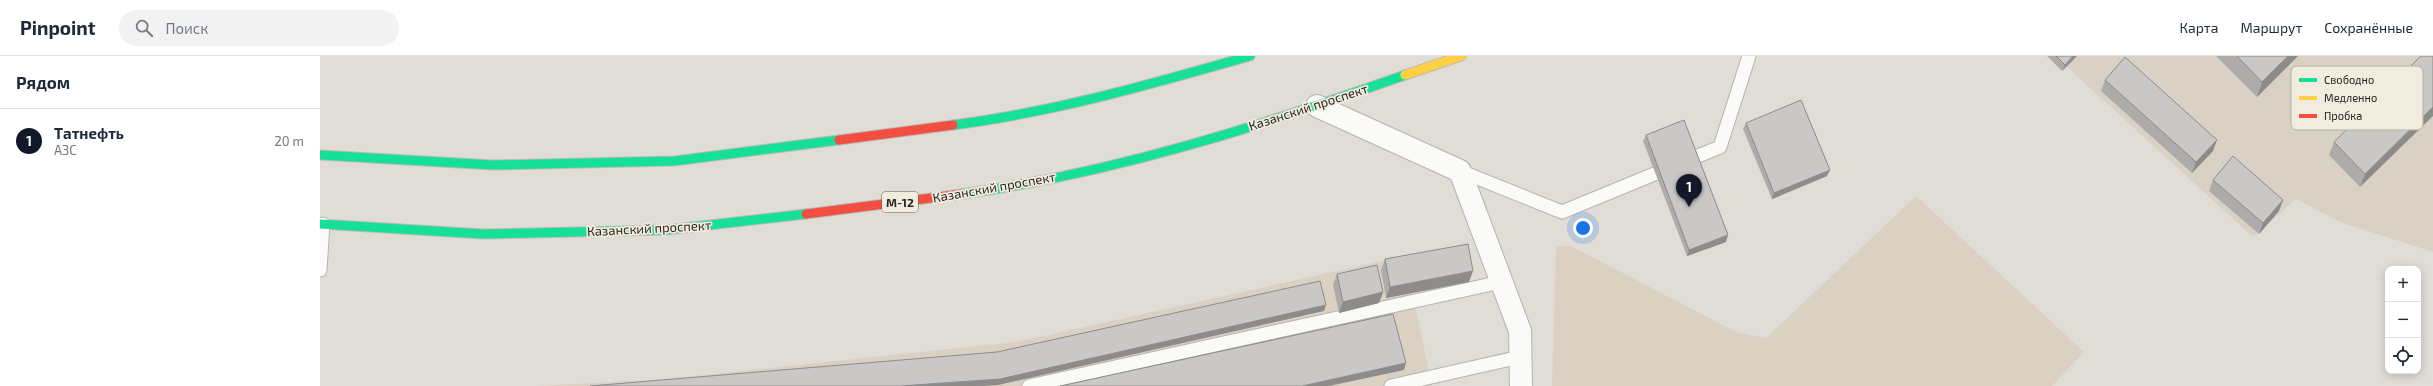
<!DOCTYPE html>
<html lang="ru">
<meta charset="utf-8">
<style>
body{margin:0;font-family:"Exo 2",sans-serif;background:#f2f2f3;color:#1f2937}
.controls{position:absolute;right:12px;bottom:12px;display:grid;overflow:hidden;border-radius:8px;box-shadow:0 2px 10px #0003}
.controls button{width:36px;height:36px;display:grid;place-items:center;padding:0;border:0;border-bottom:1px solid #e0e1e3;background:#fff;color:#1f2937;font:20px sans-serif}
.you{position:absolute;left:1263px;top:172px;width:14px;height:14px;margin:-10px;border:3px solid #fff;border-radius:50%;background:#1a73e8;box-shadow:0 0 0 6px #1a73e833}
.badge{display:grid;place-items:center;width:26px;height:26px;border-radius:50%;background:#111827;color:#fff;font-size:13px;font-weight:700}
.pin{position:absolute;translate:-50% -33px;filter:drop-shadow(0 1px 2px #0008)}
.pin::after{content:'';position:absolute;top:21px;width:14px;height:12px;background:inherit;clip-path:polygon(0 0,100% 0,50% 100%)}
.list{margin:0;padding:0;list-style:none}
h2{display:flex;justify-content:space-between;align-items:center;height:52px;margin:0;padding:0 16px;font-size:17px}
h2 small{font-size:13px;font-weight:400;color:#747a83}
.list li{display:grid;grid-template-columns:26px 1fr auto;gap:12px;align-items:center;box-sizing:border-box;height:64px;padding:0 16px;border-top:1px solid #e0e1e3}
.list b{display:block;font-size:15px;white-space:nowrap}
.list p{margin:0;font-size:13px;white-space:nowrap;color:#747a83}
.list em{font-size:13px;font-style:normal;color:#747a83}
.icon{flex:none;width:22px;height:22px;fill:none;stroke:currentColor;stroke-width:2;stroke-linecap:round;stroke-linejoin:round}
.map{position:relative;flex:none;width:2113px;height:330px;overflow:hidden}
header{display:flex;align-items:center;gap:24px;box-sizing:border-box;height:56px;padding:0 20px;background:#fff;border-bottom:1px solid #e0e1e3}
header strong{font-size:19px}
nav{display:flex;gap:22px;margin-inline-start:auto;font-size:14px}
.search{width:280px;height:36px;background:#f2f2f3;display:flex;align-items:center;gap:10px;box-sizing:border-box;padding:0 14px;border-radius:22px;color:#747a83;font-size:15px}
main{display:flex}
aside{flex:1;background:#fff}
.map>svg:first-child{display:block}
.built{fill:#d9d2c4}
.industrial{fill:#dad1c3}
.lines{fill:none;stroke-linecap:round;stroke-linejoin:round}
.lane-casing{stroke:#b6b3ae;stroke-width:15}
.street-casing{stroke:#b6b3ae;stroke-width:24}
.fast-casing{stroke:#bdbbb8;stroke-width:11}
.slow-casing{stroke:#bdbbb8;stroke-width:11}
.jam-casing{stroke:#bdbbb8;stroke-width:11}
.lane{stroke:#fafaf9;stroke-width:13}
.street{stroke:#fafaf9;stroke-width:22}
.fast{stroke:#16e098;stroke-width:9}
.slow{stroke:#ffcf43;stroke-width:9}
.jam{stroke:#f24e42;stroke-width:9}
.wall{fill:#aeacab}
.shaded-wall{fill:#8d8c8b}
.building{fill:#cac8c7;stroke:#8d8c8b}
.labels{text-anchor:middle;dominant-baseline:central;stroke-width:3.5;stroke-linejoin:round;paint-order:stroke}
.shield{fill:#f2ecde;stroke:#65615a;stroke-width:1}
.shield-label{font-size:12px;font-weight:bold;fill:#282621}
.street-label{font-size:13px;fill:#282621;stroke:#f2ecde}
.key{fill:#f2ecde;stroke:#b5b1a5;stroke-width:1}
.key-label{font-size:11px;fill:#282621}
</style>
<header>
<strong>Pinpoint</strong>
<div class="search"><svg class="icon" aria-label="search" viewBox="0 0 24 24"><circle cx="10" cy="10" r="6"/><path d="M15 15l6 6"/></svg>Поиск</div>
<nav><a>Карта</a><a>Маршрут</a><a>Сохранённые</a></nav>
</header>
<main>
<aside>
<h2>Рядом<small></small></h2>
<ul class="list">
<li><span class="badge">1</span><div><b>Татнефть</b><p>АЗС</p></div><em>20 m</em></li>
</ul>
</aside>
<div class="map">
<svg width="2113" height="330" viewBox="0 0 2113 330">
<rect width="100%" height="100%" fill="#e0ddd6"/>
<path class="built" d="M1735 0H2113V196L2020 166 1976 143 1933 181Z"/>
<g class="industrial">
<path d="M1596 140 1764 296 1732 330H1232L1236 191 1251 190 1416 276 1446 282Z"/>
<path d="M1085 200 1112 330H220L345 323 696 286Z"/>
</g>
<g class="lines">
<defs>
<g id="lane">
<path d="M1140 115 1242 156 1400 91 1429 0"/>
<path d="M0 214 3 168"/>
<path d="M709 330 1181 226"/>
<path d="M1071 330 1200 301"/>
</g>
<path id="street" d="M997 50 1140 115 1200 275 1201 330"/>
<g id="fast">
<path d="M633 69C734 56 832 28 930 0"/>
<path d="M0 99 173 109 354 105 519 84"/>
<path d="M642 138C794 117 941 70 1085 19"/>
<path d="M0 168 163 178 346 174 486 158"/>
</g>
<path id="slow" d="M1085 19 1141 0"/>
<g id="jam">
<path d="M519 84 633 69"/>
<path d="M486 158 642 138"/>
</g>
</defs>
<use href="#lane" class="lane-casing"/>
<use href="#street" class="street-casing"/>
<use href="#fast" class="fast-casing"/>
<use href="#slow" class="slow-casing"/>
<use href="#jam" class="jam-casing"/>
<use href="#lane" class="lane"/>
<use href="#street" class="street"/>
<use href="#fast" class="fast"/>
<use href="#slow" class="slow"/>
<use href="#jam" class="jam"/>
</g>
<g class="wall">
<path d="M1727 0H1757L1742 15Z"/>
<path d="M1896 0H1978L1937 41Z"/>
<path d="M2101 0 2040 131 2009 99 2014 86Z"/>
<path d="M1785 24 1893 95 1872 117 1781 35Z"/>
<path d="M1426 67 1507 120 1452 143 1423 73Z"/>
<path d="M1326 79 1406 186 1367 200 1323 85Z"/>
<path d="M1893 124 1959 155 1939 178 1889 135Z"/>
<path d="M1065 203 1149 226 1066 242 1061 214Z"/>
<path d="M1017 218 1063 236 1059 247 1019 257 1013 229Z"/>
</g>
<g class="shaded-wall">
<path d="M1753 0H1757L1742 15 1745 9Z"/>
<path d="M1968 0H1978L1937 41 1942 26Z"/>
<path d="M2113 51V60L2040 131 2045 118Z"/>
<path d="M1897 84 1893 95 1872 117 1876 106Z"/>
<path d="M1510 114 1507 120 1452 143 1454 137Z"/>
<path d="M1963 144 1959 155 1939 178 1943 167Z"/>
<path d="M1408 179 1406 186 1367 200 1369 194Z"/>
<path d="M1153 215 1149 226 1066 242 1070 231Z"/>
<path d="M1063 236 1059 247 1019 257 1023 246Z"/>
<path d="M1006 249 1004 255 678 329 663 330H580Z"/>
<path d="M1086 307 1084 314 1009 330H982Z"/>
</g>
<g class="building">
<path d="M1736 0H1753L1745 9Z"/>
<path d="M1917 0H1968L1942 26Z"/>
<path d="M2101 0H2113V51L2045 118 2014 86Z"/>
<path d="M1805 1 1897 84 1876 106 1785 24Z"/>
<path d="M1481 44 1510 114 1454 137 1426 67Z"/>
<path d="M1364 64 1408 179 1369 194 1326 79Z"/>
<path d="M1913 100 1963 144 1943 167 1893 124Z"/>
<path d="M1148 188 1153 215 1070 231 1065 203Z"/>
<path d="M1057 209 1063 236 1023 246 1017 218Z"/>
<path d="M1000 225 1006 249 680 323 580 330H270L677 296Z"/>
<path d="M1073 258 1086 307 982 330H740Z"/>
</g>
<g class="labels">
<rect class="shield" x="562" y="136" width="36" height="20" rx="3"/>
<g class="shield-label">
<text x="580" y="146">М-12</text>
</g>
<g class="street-label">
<text transform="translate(988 51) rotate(-18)">Казанский проспект</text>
<text transform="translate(674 131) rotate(-10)">Казанский проспект</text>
<text transform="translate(329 172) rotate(-3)">Казанский проспект</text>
</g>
</g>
<rect x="1971" y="10" width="132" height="64" rx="6" class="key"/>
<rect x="1979" y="22" width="18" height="4" fill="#16e098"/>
<rect x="1979" y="40" width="18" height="4" fill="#ffcf43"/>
<rect x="1979" y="58" width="18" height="4" fill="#f24e42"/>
<g class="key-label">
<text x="2004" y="28">Свободно</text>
<text x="2004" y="46">Медленно</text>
<text x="2004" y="64">Пробка</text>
</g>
</svg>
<div class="controls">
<button>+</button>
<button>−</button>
<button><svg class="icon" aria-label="locate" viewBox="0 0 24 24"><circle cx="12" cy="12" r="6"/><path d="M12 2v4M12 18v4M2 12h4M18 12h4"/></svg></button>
</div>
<div class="you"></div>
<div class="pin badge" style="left:1369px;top:151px">1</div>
</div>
</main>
